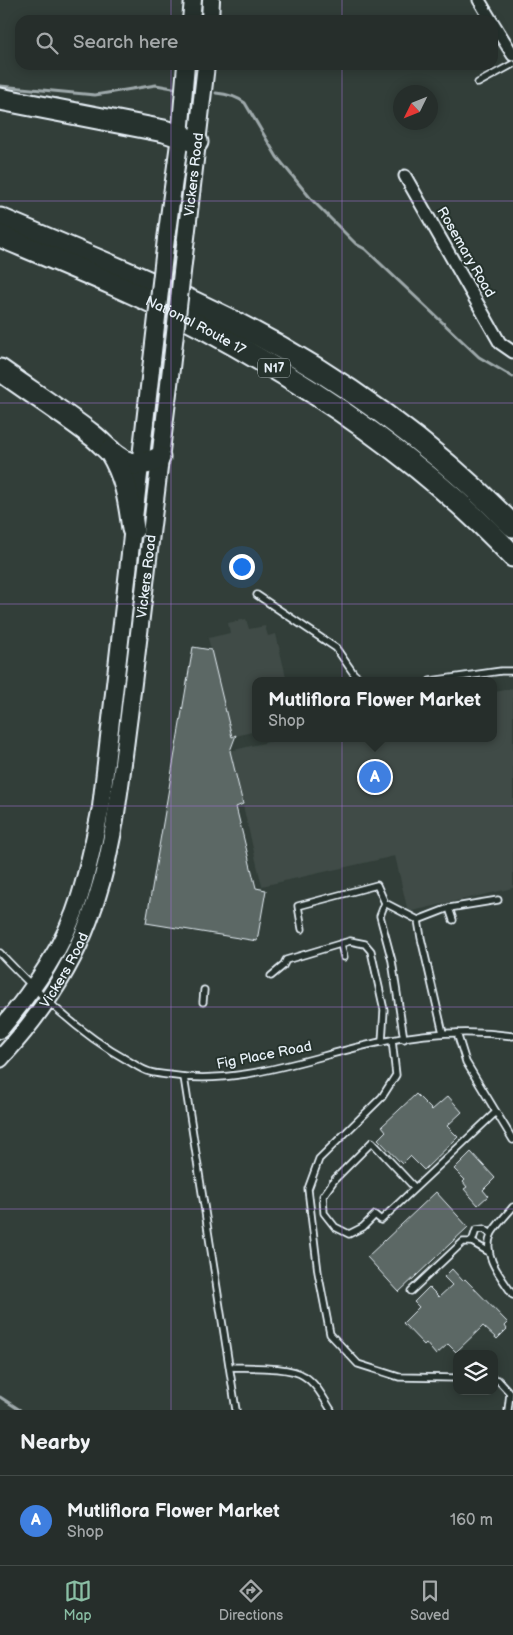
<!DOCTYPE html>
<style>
body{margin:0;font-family:"Balsamiq Sans",sans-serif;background:#323a37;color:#f1f3f6}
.controls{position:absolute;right:15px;bottom:15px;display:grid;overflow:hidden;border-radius:10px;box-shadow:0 2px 12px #0003}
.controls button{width:45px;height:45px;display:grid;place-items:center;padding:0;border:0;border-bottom:1px solid #424a47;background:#262e2b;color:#f1f3f6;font:25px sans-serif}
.compass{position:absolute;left:393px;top:85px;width:45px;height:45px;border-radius:50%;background:#262e2b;box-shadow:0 2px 12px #0003;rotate:227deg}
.you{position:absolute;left:241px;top:566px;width:18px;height:18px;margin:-12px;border:4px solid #fff;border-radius:50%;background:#1a73e8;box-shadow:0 0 0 8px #1a73e833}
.badge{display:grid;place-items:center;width:32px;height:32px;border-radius:50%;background:#8abfa5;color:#fff;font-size:16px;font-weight:700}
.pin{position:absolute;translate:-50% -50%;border:2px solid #fff;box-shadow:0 1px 5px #0006}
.popup{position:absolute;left:252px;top:677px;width:245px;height:65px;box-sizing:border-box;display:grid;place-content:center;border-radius:10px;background:#262e2b;filter:drop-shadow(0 1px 4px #0005);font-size:16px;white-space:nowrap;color:#a4a8a9}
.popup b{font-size:19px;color:#f1f3f6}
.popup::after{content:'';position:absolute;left:50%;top:100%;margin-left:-10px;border:10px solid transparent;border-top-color:#262e2b}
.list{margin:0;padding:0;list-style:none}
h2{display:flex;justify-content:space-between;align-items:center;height:65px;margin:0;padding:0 20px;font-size:21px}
h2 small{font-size:16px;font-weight:400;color:#a4a8a9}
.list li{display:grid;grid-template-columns:32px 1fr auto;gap:15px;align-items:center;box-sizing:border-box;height:90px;padding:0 20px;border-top:1px solid #424a47}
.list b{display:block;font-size:19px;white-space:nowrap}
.list p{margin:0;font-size:16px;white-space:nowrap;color:#a4a8a9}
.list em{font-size:16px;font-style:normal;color:#a4a8a9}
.icon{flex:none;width:28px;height:28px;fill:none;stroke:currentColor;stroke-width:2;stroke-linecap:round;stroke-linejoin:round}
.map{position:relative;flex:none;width:513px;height:1410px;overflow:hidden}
.search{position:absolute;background:#262e2b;box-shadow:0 2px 12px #0003;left:15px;right:15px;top:15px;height:55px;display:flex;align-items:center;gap:12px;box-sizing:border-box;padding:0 18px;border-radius:15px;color:#a4a8a9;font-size:19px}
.sheet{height:155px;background:#262e2b}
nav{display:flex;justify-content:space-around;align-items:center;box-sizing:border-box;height:70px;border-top:1px solid #424a47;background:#262e2b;font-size:14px;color:#a4a8a9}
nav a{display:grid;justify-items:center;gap:2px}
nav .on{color:#8abfa5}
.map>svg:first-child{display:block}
.built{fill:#3f4b46}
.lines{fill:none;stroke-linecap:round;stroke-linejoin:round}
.stream{stroke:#9ea9ab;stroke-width:3}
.building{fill:#5c6865;stroke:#e8f1f8}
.lane-casing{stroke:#e8f1f8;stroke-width:9}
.street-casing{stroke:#e8f1f8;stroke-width:15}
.secondary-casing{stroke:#e8f1f8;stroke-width:20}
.highway-casing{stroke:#e8f1f8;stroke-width:25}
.lane{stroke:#26332d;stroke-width:5.5}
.street{stroke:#26332d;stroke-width:11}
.secondary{stroke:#26332d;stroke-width:16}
.highway{stroke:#26332d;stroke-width:21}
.secondary-bridge-casing{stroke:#e8f1f8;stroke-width:20;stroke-linecap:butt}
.secondary-bridge{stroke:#26332d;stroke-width:16}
.grid{fill:none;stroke:#a171d3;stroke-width:1;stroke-opacity:0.55}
.labels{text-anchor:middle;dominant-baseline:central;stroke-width:4;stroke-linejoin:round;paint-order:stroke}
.shield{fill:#26332d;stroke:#aeb8bb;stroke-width:1}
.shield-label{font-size:12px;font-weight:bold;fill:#e8f1f8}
.street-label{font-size:14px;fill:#e8f1f8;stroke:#26332d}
</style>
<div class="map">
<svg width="513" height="1410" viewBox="0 0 513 1410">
<rect width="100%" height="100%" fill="#323e39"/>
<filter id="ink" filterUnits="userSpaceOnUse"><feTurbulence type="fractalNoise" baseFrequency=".02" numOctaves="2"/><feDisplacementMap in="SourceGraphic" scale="10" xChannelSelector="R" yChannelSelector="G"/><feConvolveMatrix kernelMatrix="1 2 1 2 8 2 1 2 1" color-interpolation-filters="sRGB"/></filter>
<g filter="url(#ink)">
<g class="built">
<path d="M246 619 249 629 265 626 268 636 276 634 287 681H256V731L232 737 208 638 230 633 228 623Z"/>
<path d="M513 688V888L408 912 395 856 262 886 230 751 284 738H494V690L495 692Z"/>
</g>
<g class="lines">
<g class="stream">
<path d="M0 86 95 95 156 85 173 88"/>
<path d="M216 93C227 94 236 96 245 103L277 157 312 200 356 244 365 249 479 357 513 377"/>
<path d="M0 1397 20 1410"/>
</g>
</g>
<g class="building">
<path d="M193 647 211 650 232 737 236 735 230 751 243 804 236 807 256 888 266 890 257 941 146 923Z"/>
<path d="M416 1094 432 1110 448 1096 462 1112 447 1126 458 1137 424 1170 410 1156 402 1164 378 1139 386 1131 382 1126Z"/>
<path d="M471 1152 495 1178 483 1190 488 1196 478 1205 464 1189 467 1187 463 1182 465 1180 454 1169Z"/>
<path d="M436 1192 468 1227 399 1292 367 1257Z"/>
<path d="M452 1269 463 1281 465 1279 508 1323 505 1326 507 1329 497 1339 483 1326 456 1352 448 1344 436 1355 426 1343 424 1345 403 1323 419 1307 414 1302 429 1287 439 1297 452 1285 444 1277Z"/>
</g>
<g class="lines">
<defs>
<g id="lane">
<path d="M478 83 513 64"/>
<path d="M257 595 336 648 354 674 363 681"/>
<path d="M430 681 501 671H513"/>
<path d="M385 903 380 916 392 961 404 1039"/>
<path d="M449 908 453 920"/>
<path d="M418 920 421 938 443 1033"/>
<path d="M418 920 449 908 498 900"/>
<path d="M302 929 298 906 377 885 385 903 418 920"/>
<path d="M341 944 344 957"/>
<path d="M0 953C38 993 78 1033 127 1060 134 1064 142 1070 150 1072 156 1074 163 1074 169 1075 241 1087 311 1056 381 1042 424 1033 469 1030 513 1036"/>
<path d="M271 976 283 966 286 960 350 941 365 944 371 951 384 1010 382 1042"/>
<path d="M203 1002 204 990"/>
<path d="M457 1033 466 1062 513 1140"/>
<path d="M392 1040 396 1075 382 1097 319 1159 308 1189 318 1272 330 1334 358 1364 399 1377 457 1378"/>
<path d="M184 1077 236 1410"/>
<path d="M415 1188 372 1142 335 1179 323 1196 324 1213 335 1227 349 1234 363 1227 375 1215 381 1220 496 1112"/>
<path d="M513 1207C508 1213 493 1229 491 1235 482 1256 502 1278 513 1295"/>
<path d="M472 1242 476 1230 484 1229 491 1234"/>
<path d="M411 1291 463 1242H472L489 1252"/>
<path d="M230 1367C249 1368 289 1366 304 1376 316 1383 324 1399 331 1410"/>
<path d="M494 1379 498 1380 510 1393 508 1410"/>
</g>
<g id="street">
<path d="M479 0 491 20"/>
<path d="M493 23 513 55"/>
<path d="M405 176 500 343 513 352"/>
</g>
<g id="secondary">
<path d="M191 20 193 0"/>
<path d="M210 20 211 0"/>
<path d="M166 239 180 136 186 65"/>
<path id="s1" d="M185 246 206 65"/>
<path d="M0 1030C33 990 65 946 80 896 89 867 95 836 101 807L152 361"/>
<path id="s2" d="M0 1059C37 1019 70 971 89 920 114 856 120 784 129 716 144 600 156 484 171 368"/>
</g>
<g id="highway">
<path d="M0 99 164 131 197 142"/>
<path d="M0 219C65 247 131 273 195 303 313 358 422 433 513 526"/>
<path id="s3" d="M0 236C69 265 138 293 204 328 317 389 425 462 513 556"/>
<path d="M0 370C31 392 62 412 92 435 104 444 114 459 129 463 139 465 151 463 159 458"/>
<path d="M110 451C126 477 129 499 133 529"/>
</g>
</defs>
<use href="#lane" class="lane-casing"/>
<use href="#street" class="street-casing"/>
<use href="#secondary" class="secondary-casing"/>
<use href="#highway" class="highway-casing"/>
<use href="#lane" class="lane"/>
<use href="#street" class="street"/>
<use href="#secondary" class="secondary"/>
<use href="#highway" class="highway"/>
<defs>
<g id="secondary-bridge">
<path d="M152 361 166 239"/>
<path d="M171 368 185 246"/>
</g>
</defs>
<use href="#secondary-bridge" class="secondary-bridge-casing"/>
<use href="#secondary-bridge" class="secondary-bridge"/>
</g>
</g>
<path class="grid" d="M171 0V20M342 0V20M171 65V1410M342 65V1410M0 201H513M0 403H513M0 604H513M0 806H513M0 1007H513M0 1209H513"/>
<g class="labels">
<rect class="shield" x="258" y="358.5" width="32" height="19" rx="4"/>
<g class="shield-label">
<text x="274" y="368">N17</text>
</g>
<g class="street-label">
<text stroke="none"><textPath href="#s1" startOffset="72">Vickers Road</textPath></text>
<text transform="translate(466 252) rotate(60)">Rosemary Road</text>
<text stroke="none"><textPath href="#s3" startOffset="215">National Route 17</textPath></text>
<text stroke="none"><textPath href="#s2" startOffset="515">Vickers Road</textPath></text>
<text stroke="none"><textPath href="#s2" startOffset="110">Vickers Road</textPath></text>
<text transform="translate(264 1055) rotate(-11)">Fig Place Road</text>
</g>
</g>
</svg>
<div class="controls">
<button><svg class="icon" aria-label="layers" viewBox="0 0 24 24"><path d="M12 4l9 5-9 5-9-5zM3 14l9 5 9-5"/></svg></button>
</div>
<svg class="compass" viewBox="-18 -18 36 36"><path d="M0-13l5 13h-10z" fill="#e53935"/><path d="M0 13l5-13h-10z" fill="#a4a8a9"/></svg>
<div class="you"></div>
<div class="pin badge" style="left:375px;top:777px;background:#3f7fe0">A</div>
<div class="popup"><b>Mutliflora Flower Market</b>Shop</div>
<div class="search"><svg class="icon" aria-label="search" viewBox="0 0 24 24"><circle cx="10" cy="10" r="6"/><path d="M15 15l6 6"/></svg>Search here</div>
</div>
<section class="sheet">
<h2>Nearby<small></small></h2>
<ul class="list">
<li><span class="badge" style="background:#3f7fe0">A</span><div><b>Mutliflora Flower Market</b><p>Shop</p></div><em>160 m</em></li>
</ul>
</section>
<nav>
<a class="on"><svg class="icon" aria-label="map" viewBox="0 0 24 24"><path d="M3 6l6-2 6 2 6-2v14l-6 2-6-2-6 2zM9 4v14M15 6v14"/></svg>Map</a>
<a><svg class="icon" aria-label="directions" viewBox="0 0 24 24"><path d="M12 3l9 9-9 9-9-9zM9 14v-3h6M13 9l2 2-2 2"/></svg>Directions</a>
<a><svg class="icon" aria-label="saved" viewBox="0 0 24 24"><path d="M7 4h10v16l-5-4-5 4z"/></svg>Saved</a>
</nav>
